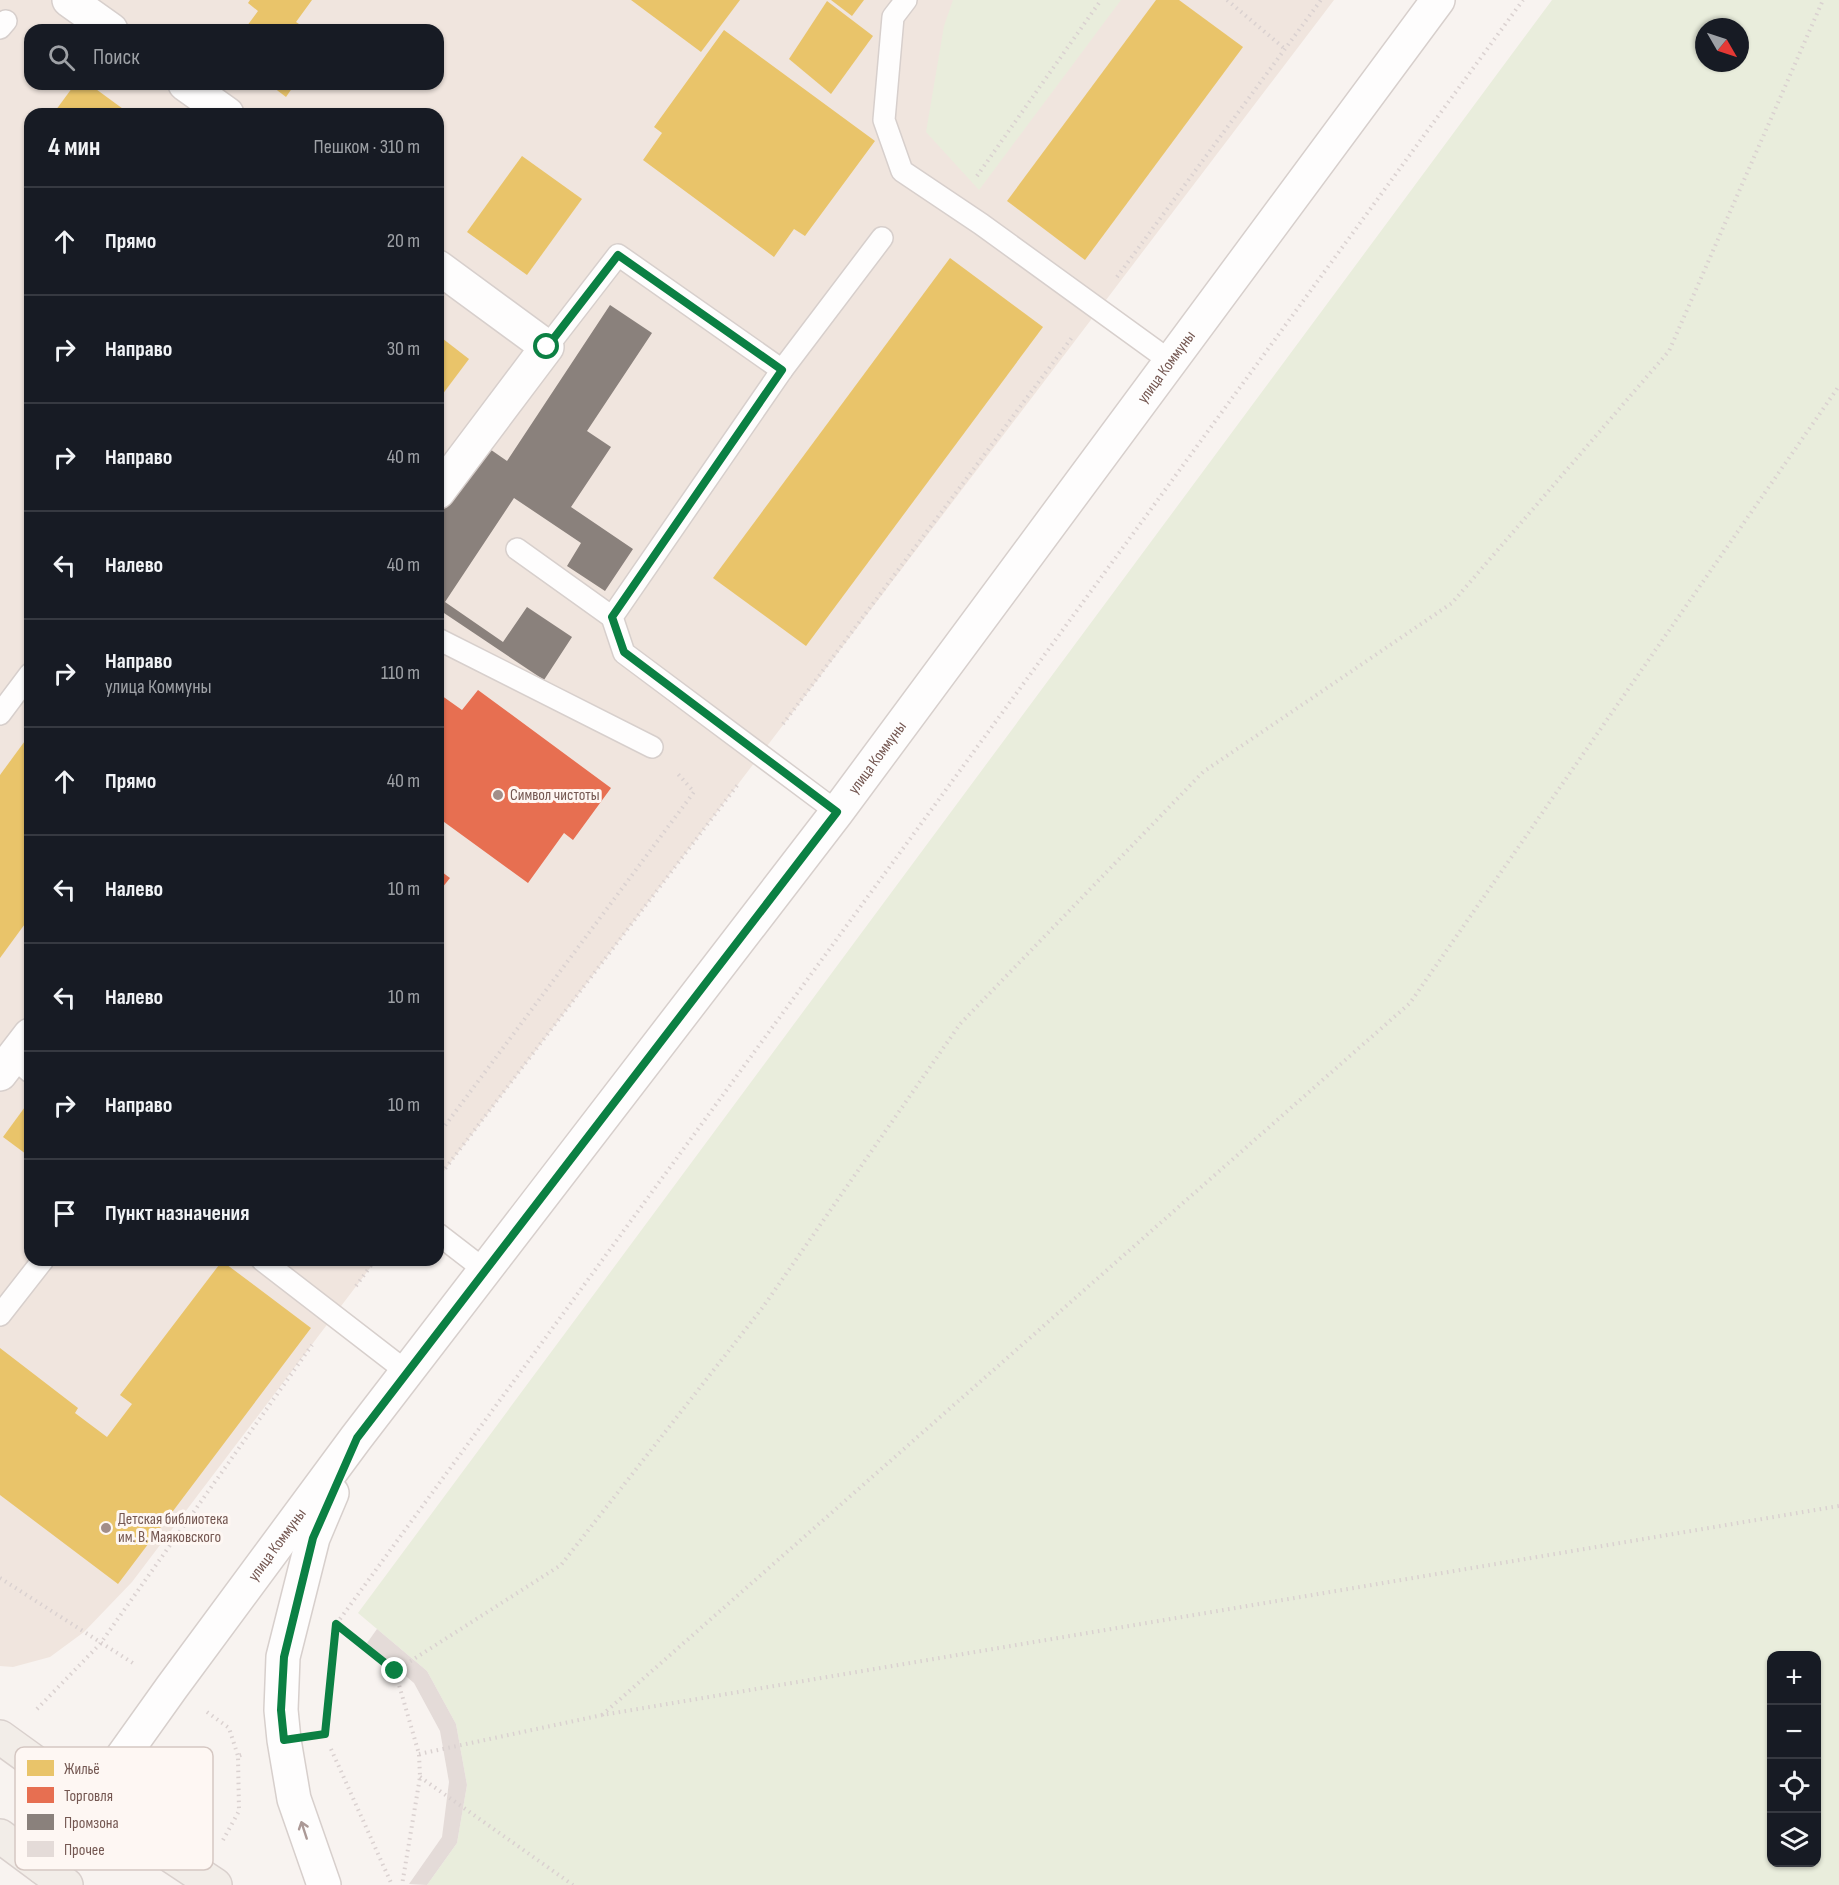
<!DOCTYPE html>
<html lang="ru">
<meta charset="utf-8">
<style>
body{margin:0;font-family:"Sofia Sans Condensed",sans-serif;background:#20242c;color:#f1f3f6}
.controls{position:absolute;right:18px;bottom:18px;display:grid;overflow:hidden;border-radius:12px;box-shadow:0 2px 4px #0004}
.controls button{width:54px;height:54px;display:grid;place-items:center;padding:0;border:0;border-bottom:2px solid #363941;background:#171b24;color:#f1f3f6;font:30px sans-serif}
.compass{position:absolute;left:1695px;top:18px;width:54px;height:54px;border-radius:50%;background:#171b24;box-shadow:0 2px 4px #0004;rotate:129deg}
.stop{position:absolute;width:18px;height:18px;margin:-14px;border:4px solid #0b8043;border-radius:50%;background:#fff}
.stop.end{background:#0b8043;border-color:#fff;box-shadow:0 2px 6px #0008}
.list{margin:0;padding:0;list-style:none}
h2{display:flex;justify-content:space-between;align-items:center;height:78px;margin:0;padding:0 24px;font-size:26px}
h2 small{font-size:20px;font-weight:400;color:#9ea1a6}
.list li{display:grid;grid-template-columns:39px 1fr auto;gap:18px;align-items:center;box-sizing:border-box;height:108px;padding:0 24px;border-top:2px solid #363941}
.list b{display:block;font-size:22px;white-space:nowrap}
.list p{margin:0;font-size:20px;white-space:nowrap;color:#9ea1a6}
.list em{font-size:20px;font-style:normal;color:#9ea1a6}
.icon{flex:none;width:33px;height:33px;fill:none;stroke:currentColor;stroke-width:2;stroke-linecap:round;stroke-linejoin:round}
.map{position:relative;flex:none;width:1839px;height:1885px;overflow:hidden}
.search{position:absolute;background:#171b24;box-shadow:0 2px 4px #0004;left:24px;top:24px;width:420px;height:66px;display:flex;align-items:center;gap:15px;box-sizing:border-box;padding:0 21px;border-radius:18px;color:#9ea1a6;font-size:22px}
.panel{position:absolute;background:#171b24;box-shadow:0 2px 4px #0004;left:24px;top:108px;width:420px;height:1158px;border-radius:18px}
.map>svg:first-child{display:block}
.residential{fill:#f0e5de;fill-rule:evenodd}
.green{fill:#e9eddc;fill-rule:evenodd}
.homes{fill:#e9c46a}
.shops{fill:#e76f51}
.industry{fill:#8a817c}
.building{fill:#e4dbd8}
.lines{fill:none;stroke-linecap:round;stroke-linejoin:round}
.service-casing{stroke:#d7cfcc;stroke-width:24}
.minor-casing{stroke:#d7cfcc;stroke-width:36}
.tertiary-casing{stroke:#d7cfcc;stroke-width:36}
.primary-casing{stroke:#d9d0cd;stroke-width:36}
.path{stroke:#dad1d0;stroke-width:4;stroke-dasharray:1.5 4.5;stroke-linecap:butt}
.service{stroke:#fefdfd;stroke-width:21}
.minor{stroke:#fefdfd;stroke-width:33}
.tertiary{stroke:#fefdfd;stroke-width:33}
.primary{stroke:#f2ede8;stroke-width:33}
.oneway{stroke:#ab9996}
.route{stroke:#0b8043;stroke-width:8}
.poi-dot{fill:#a28e89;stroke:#fef7f3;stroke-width:2}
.labels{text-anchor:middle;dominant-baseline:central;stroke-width:6;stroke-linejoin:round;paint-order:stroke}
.street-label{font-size:16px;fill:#745751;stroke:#fef7f3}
.poi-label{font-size:16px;fill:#745751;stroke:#fef7f3;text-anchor:start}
.key{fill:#fef7f3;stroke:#d5c7c2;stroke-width:1.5}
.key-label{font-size:16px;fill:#745751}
</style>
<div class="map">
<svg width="1839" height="1885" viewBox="0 0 1839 1885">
<rect width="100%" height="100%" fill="#f8f3f0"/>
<path class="residential" d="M0 0H1334L438 1179V114H30V1260H376L132 1582 84 1632 50 1657 13 1667 0 1666ZM30 30H438V84H30Z"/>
<g class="green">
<path d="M953 0H1121L979 190 926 132 944 26Z"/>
<path d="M1552 0H1839V1885H427L457 1843 467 1785 456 1724 427 1671 358 1613ZM1704 27H1740V63H1704ZM1772 1656H1816V1862H1772Z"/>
</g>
<g class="homes">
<path d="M250 0H312L296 22 308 30H244L258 11 248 3Z"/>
<path d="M631 0H740L701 52Z"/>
<path d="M831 0H864L852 16Z"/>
<path d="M1156 0H1179L1243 47 1085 260 1007 201Z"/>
<path d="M827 1 873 36 831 94 789 59Z"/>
<path d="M724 30 875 141 805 236 794 229 774 257 643 160 662 133 654 127Z"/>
<path d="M75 84H89L130 114H53Z"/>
<path d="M269 84H295L286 97Z"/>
<path d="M522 156 582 199 527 275 467 232Z"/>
<path d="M950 258 1043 327 806 646 713 578Z"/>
<path d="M438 335 469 359 442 395 438 392Z"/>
<path d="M30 734V917L0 958V775Z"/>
<path d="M30 1100V1157L3 1137Z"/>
<path d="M222 1261 311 1328 118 1584 0 1495V1348L78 1408 75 1413 107 1437 132 1404 120 1395Z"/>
</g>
<g class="shops">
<path d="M478 690 611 788 573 840 564 833 528 883 440 819 438 822V693L462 710Z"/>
<path d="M438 869 450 878 438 893Z"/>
</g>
<path class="industry" d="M610 305 652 333 587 431 611 447 571 507 633 549 605 591 567 566 581 543 514 498 445 602 503 642 527 607 572 637 544 680 438 609V514L484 445 507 461Z"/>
<path class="building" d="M377 1629 427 1671 456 1724 467 1785 457 1843 427 1885 409 1884 442 1837 449 1782 440 1731 414 1683 367 1643Z"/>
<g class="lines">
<defs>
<g id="service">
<path d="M906 0 893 17 884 120 902 171 981 224 1170 361"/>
<path d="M0 28 6 21"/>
<path d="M547 347 618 255 782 370"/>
<path d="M517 549 612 617"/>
<path d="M438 639 652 747"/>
<path d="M0 714 30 674"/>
<path d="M837 812 624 653 612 617 782 370 882 238"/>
<path d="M13 1057 30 1072"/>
<path d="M438 1234 486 1271"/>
<path d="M262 1260 407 1372"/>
<path d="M0 1315 43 1260"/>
</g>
<g id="minor">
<path d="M69 0 111 30"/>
<path d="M185 84 227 114"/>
<path d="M438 267 547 347 438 492"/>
<path d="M0 1074 30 1035"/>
</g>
<g id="tertiary">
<path id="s1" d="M90 1802 172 1687 356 1438 837 812 1438 0"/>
<path d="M324 1885 294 1799 284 1740 281 1710 283 1657 313 1538 332 1493"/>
</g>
<g id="primary">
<path d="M0 1737 90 1802 215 1885"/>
<path d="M0 1836 66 1885"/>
<path d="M42 1867 90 1802"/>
</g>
</defs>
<use href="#service" class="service-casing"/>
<use href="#minor" class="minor-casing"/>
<use href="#tertiary" class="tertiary-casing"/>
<use href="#primary" class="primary-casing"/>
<g class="path">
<path d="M1227 0 1285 49"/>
<path d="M977 176 1101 0"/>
<path d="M1117 277 1321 0"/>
<path d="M783 724 1073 336"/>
<path d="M438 1135 694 792 678 774"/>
<path d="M438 1178 739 783"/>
<path d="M356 1286 375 1260"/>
<path d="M0 1578 136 1665"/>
<path d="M340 1619 1523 0"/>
<path d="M337 1624 395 1671 419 1754 420 1777 402 1885"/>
<path d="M395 1671 561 1565 763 1307 960 1024 1203 772 1452 603 1669 351 1823 0"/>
<path d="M327 1708 335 1641"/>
<path d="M37 1709 100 1644 312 1345"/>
<path d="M207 1712 229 1728 238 1756"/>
<path d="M602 1715 1410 1003 1839 386"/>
<path d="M331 1749 392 1885"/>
<path d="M419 1754 602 1715 1839 1506"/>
<path d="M420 1777 573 1885"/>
<path d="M223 1840 239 1811 238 1756 244 1754"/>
</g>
<use href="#service" class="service"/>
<use href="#minor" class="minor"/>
<use href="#tertiary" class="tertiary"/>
<use href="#primary" class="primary"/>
</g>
<defs><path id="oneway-shaft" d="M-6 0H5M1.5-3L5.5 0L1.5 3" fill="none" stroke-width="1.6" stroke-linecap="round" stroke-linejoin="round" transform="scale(1.5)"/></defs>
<use class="oneway" href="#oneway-shaft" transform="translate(304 1830) rotate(-108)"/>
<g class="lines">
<path class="route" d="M395 1671 336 1624 325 1734 284 1740 281 1710 284 1657 313 1538 357 1438 837 812 624 652 612 617 782 370 618 255 547 347"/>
</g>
<g class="poi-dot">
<circle cx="498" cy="795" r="6"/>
<circle cx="106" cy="1528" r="6"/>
</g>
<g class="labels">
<g class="street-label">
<text stroke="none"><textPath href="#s1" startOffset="1794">улица Коммуны</textPath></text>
<text stroke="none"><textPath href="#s1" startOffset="1308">улица Коммуны</textPath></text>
<text stroke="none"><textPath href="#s1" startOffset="318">улица Коммуны</textPath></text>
</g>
<g class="poi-label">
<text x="510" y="795">Символ чистоты</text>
<text x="118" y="1519">Детская библиотека<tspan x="118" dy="18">им. В. Маяковского</tspan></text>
</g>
</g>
<rect x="15" y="1747" width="198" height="123" rx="9" class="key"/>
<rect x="27" y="1760" width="27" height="16" fill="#e9c46a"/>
<rect x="27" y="1787" width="27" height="16" fill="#e76f51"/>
<rect x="27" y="1814" width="27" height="16" fill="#8a817c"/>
<rect x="27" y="1841" width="27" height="16" fill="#e4dbd8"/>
<g class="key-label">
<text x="64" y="1774">Жильё</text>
<text x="64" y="1801">Торговля</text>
<text x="64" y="1828">Промзона</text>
<text x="64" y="1855">Прочее</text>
</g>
</svg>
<div class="controls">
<button>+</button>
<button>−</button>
<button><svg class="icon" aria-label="locate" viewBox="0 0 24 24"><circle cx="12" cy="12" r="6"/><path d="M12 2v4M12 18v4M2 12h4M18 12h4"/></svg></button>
<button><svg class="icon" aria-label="layers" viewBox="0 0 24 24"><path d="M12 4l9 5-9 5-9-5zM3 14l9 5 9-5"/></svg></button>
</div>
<svg class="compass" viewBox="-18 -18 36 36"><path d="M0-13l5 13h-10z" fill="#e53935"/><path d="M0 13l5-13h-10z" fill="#9ea1a6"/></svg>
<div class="stop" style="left:547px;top:347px"></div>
<div class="stop end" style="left:395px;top:1671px"></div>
<div class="search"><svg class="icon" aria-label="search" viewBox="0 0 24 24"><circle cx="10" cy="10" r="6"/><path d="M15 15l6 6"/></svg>Поиск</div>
<section class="panel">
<h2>4 мин<small>Пешком · 310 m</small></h2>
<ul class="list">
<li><svg class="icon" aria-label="ahead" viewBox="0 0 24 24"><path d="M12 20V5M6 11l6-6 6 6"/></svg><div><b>Прямо</b></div><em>20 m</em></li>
<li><svg class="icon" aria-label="right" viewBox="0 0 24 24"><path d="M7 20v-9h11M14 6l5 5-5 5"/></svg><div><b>Направо</b></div><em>30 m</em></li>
<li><svg class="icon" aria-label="right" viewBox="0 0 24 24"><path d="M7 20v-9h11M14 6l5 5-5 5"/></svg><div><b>Направо</b></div><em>40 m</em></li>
<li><svg class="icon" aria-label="left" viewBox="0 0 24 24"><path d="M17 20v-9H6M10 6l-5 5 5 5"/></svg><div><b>Налево</b></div><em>40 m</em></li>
<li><svg class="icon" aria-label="right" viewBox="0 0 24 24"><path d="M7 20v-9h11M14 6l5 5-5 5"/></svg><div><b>Направо</b><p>улица Коммуны</p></div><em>110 m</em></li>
<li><svg class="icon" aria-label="ahead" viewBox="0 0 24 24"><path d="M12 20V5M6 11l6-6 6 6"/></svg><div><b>Прямо</b></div><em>40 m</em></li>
<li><svg class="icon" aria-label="left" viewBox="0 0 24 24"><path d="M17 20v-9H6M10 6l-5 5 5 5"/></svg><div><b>Налево</b></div><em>10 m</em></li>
<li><svg class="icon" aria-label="left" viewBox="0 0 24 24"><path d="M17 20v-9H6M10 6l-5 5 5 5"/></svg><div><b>Налево</b></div><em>10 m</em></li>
<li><svg class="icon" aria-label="right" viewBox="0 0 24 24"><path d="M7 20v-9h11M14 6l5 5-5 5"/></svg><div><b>Направо</b></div><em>10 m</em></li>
<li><svg class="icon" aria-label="arrive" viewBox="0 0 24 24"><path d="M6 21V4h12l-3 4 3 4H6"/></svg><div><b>Пункт назначения</b></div></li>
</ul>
</section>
</div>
